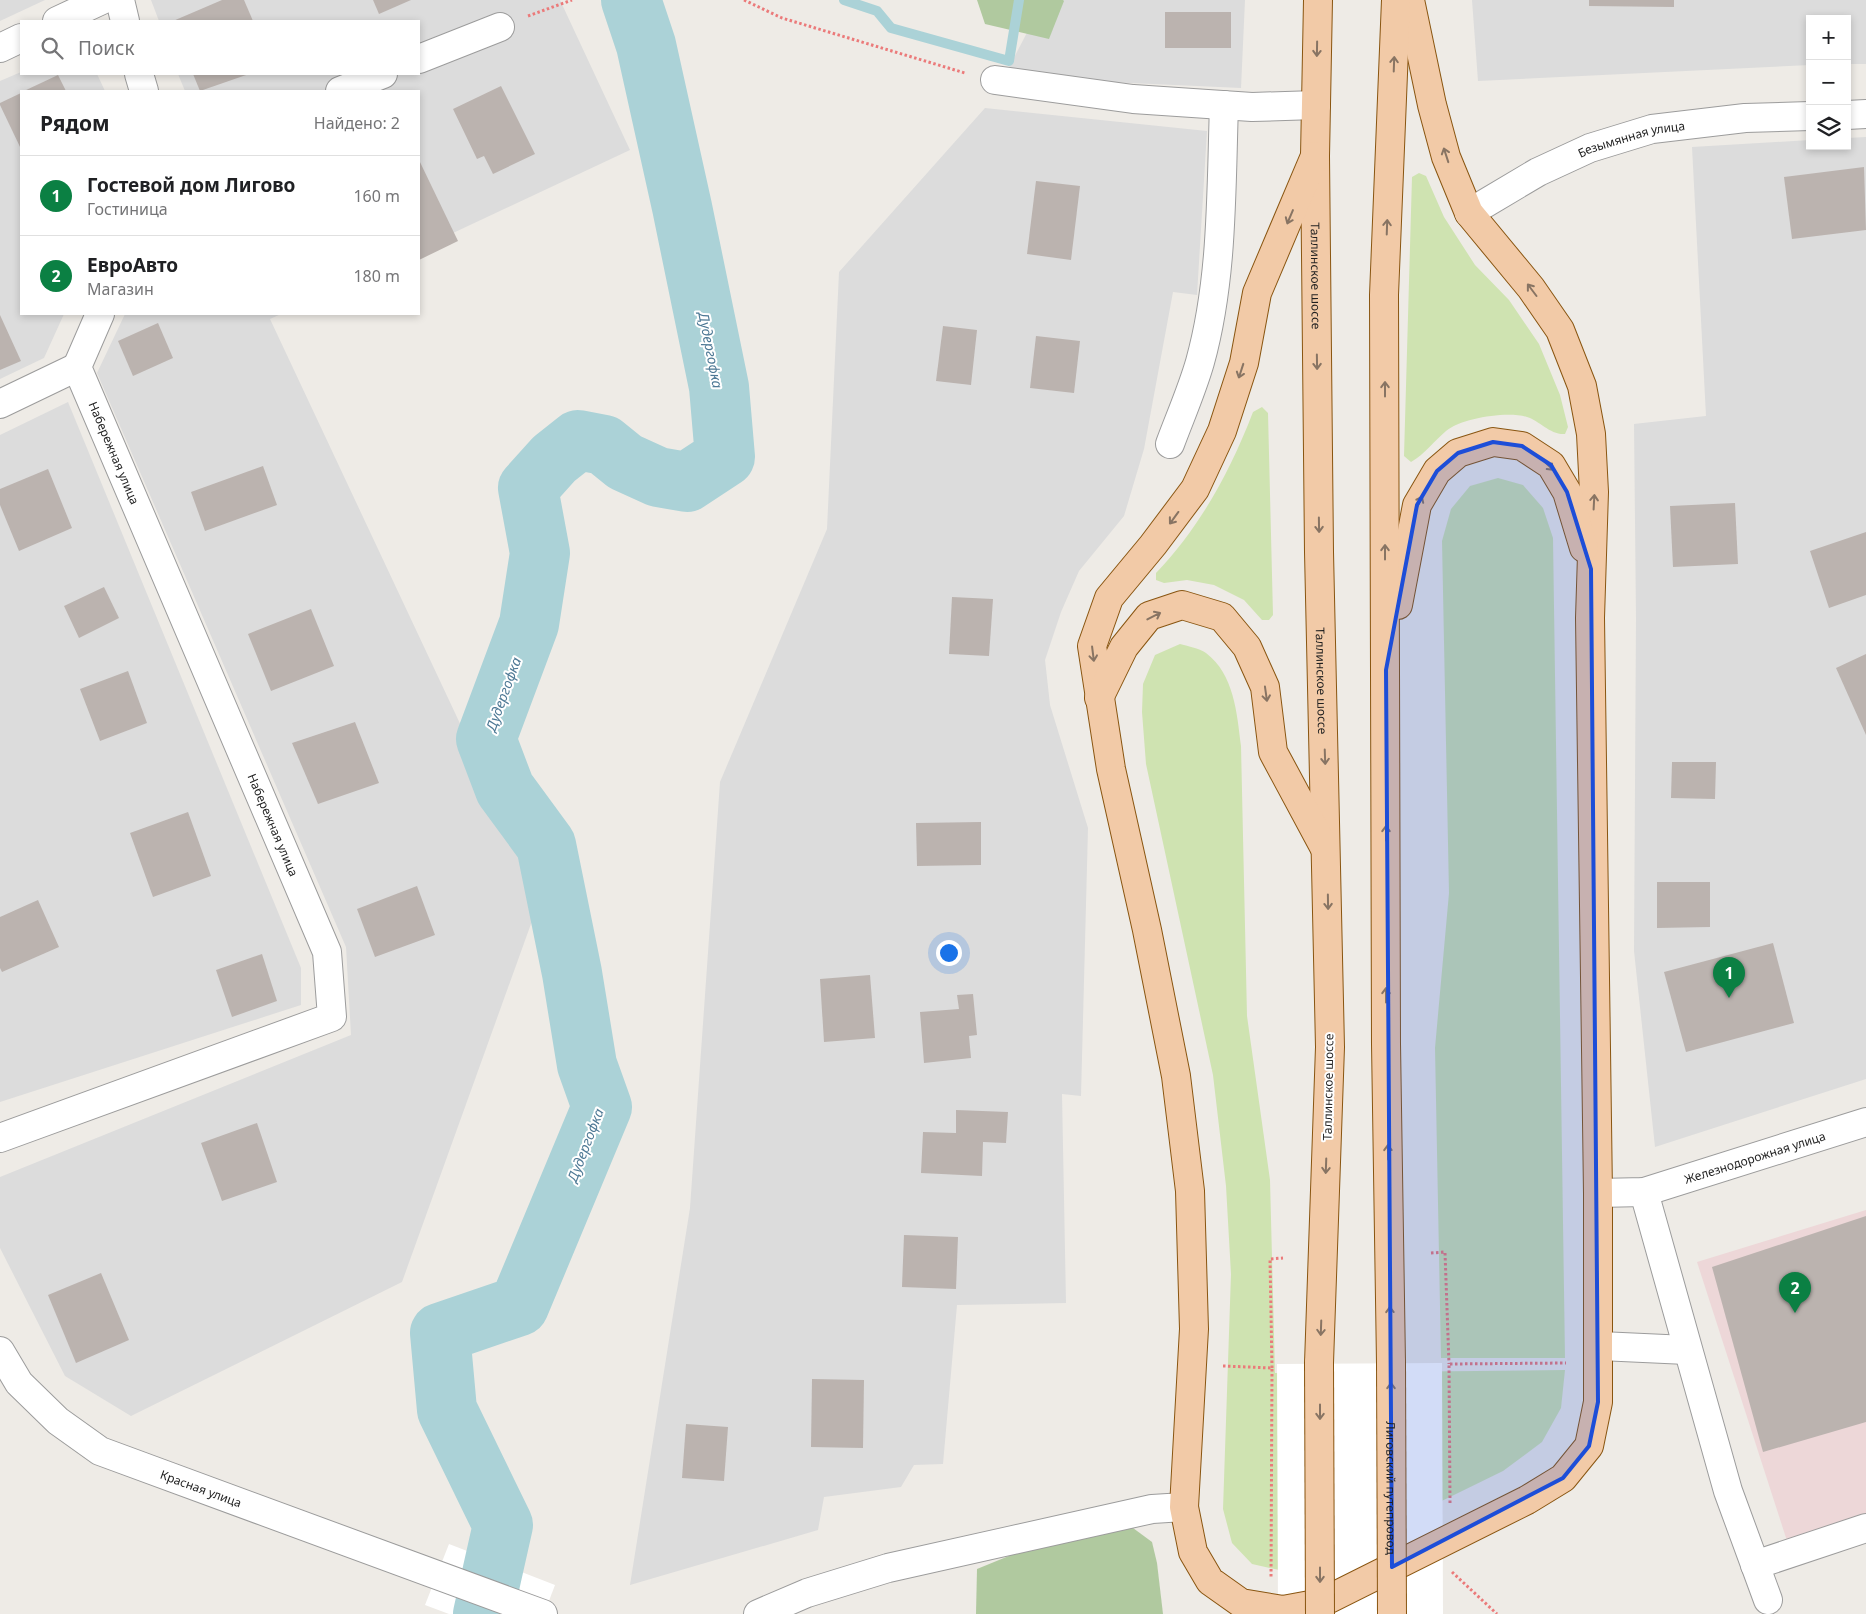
<!DOCTYPE html>
<html lang="ru">
<meta charset="utf-8">
<style>
body{margin:0;font-family:"Noto Sans",sans-serif;background:#f2f2f2;color:#202124}
.controls{position:absolute;right:15px;top:15px;display:grid;overflow:hidden;border-radius:0px;box-shadow:0 2px 8px #0003}
.controls button{width:45px;height:45px;display:grid;place-items:center;padding:0;border:0;border-bottom:1px solid #e0e0e0;background:#fff;color:#202124;font:25px sans-serif}
.you{position:absolute;left:948px;top:952px;width:18px;height:18px;margin:-12px;border:4px solid #fff;border-radius:50%;background:#1a73e8;box-shadow:0 0 0 8px #1a73e833}
.badge{display:grid;place-items:center;width:32px;height:32px;border-radius:50%;background:#0b8043;color:#fff;font-size:16px;font-weight:700}
.pin{position:absolute;translate:-50% -41px;filter:drop-shadow(0 1px 2px #0008)}
.pin::after{content:'';position:absolute;top:26px;width:18px;height:15px;background:inherit;clip-path:polygon(0 0,100% 0,50% 100%)}
.list{margin:0;padding:0;list-style:none}
h2{display:flex;justify-content:space-between;align-items:center;height:65px;margin:0;padding:0 20px;font-size:21px}
h2 small{font-size:16px;font-weight:400;color:#757577}
.list li{display:grid;grid-template-columns:32px 1fr auto;gap:15px;align-items:center;box-sizing:border-box;height:80px;padding:0 20px;border-top:1px solid #e0e0e0}
.list b{display:block;font-size:19px;white-space:nowrap}
.list p{margin:0;font-size:16px;white-space:nowrap;color:#757577}
.list em{font-size:16px;font-style:normal;color:#757577}
.icon{flex:none;width:28px;height:28px;fill:none;stroke:currentColor;stroke-width:2;stroke-linecap:round;stroke-linejoin:round}
.map{position:relative;flex:none;width:1866px;height:1614px;overflow:hidden}
.search{position:absolute;background:#fff;box-shadow:0 2px 8px #0003;left:20px;top:20px;width:400px;height:55px;display:flex;align-items:center;gap:12px;box-sizing:border-box;padding:0 18px;border-radius:0px;color:#757577;font-size:19px}
.panel{position:absolute;background:#fff;box-shadow:0 2px 8px #0003;left:20px;top:90px;width:400px;height:225px;border-radius:0px}
.map>svg:first-child{display:block}
.residential{fill:#dcdcdc}
.commercial{fill:#edd7d8}
.grass{fill:#cfe3b1}
.forest{fill:#b0c99f}
.pier{fill:#fff}
.lines{fill:none;stroke-linecap:round;stroke-linejoin:round}
.stream{stroke:#abd2d7;stroke-width:10}
.river{stroke:#abd2d7;stroke-width:60}
.building{fill:#bbb3af}
.minor-casing{stroke:#9c9c9c;stroke-width:30}
.major-casing{stroke:#895510;stroke-width:30}
.path{stroke:#eb7a7a;stroke-width:3;stroke-dasharray:2.5 2.5;stroke-linecap:butt}
.minor{stroke:#fff;stroke-width:28}
.major{stroke:#f2caa7;stroke-width:28}
.major-bridge-casing{stroke:#895510;stroke-width:30;stroke-linecap:butt}
.major-bridge{stroke:#f2caa7;stroke-width:28}
.oneway{stroke:#887463}
.marked{fill:#1d4ed8;fill-opacity:0.2;stroke:#1d4ed8;stroke-width:4;stroke-linejoin:round}
.labels{text-anchor:middle;dominant-baseline:central;stroke-width:4;stroke-linejoin:round;paint-order:stroke}
.street-label{font-size:12px;fill:#1f1f1f;stroke:#fff}
.water-label{font-size:14px;font-style:italic;fill:#4e7995;stroke:#fff}
</style>
<div class="map">
<svg width="1866" height="1614" viewBox="0 0 1866 1614">
<rect width="100%" height="100%" fill="#eeebe6"/>
<g class="residential">
<path d="M0 0H45L0 21Z"/>
<path d="M151 0H560L630 150 419 249V91H185L178 74H419V21H159Z"/>
<path d="M1044 0H1245L1241 88 1063 80 1007 71Z"/>
<path d="M1472 0H1866V64H1847V19H1810V65L1478 81Z"/>
<path d="M21 72V74H97L105 91H21V314H64L44 358 0 379V81Z"/>
<path d="M985 108 1207 131 1197 295 1173 292 1144 449 1124 516 1079 571 1061 612 1045 660 1050 705 1088 828 1081 1096 1062 1094 1066 1303 957 1305 943 1464 914 1465 901 1487 824 1497 818 1530 630 1585 690 1208 720 782 827 529 839 272Z"/>
<path d="M1866 137V1079L1655 1147 1634 951 1636 618 1634 424 1706 416 1692 147 1810 140V146H1847V138Z"/>
<path d="M125 314H281L270 319 541 896 402 1282 131 1416 65 1376 0 1248V1177L351 1035 346 947 97 373Z"/>
<path d="M68 402 301 968V1005L0 1102V435Z"/>
</g>
<path class="commercial" d="M1866 1210V1518L1788 1544 1697 1262Z"/>
<g class="grass">
<path d="M1419 173 1426 176 1444 217 1475 265 1509 300 1539 344 1560 395 1568 427 1565 434C1550 435 1540 421 1527 417 1507 411 1462 418 1446 431 1434 441 1425 454 1411 462L1404 456 1412 177Z"/>
<path d="M1262 407 1268 413 1273 615 1269 620H1262L1244 600 1214 585 1187 580 1164 583 1156 580V573C1200 527 1230 472 1253 412Z"/>
<path d="M1498 478 1523 485 1543 508 1553 538 1565 1358H1441L1435 1048 1449 893 1442 541 1451 509 1470 486Z"/>
<path d="M1180 644C1187 646 1199 648 1206 653 1234 674 1237 713 1241 746L1247 1016 1270 1180 1275 1373 1565 1370 1561 1408 1542 1442 1503 1471 1315 1563 1284 1571 1252 1564 1232 1543 1223 1509 1231 1274 1226 1186 1213 1075 1146 764 1142 712 1143 684 1155 655Z"/>
</g>
<g class="forest">
<path d="M977 0H1063L1064 1 1049 39 985 24Z"/>
<path d="M1133 1528 1152 1542 1157 1563 1163 1614H976L977 1569 1036 1545Z"/>
</g>
<g class="pier">
<path d="M1442 1363 1443 1614H1278L1277 1364Z"/>
<path d="M449 1544 555 1585 544 1614H449L425 1605Z"/>
</g>
<g class="lines">
<path class="stream" d="M844 0 877 11 891 28 1009 61 1019 0"/>
<path class="river" d="M483 1614 503 1525 447 1410 440 1333 519 1306 602 1107 587 1065 572 973 546 845 505 789 486 739 529 624 540 553 528 488 554 459 578 440 604 445 625 462 658 477 687 482 725 457 719 387 682 207 646 45 631 0"/>
</g>
<g class="building">
<path d="M222 0H244L253 21H173Z"/>
<path d="M373 0H411L379 14Z"/>
<path d="M1589 0H1674V7L1589 6Z"/>
<rect x="1165" y="12" width="66" height="36"/>
<path d="M193 74H249L200 91Z"/>
<path d="M58 75 66 91H24Z"/>
<path d="M501 86 535 154 493 174 484 156 477 159 453 109Z"/>
<path d="M21 93V149L0 105V103Z"/>
<path d="M419 160 458 241 419 260Z"/>
<path d="M1864 167 1866 230 1792 239 1784 177Z"/>
<path d="M1036 181 1080 186 1071 260 1027 254Z"/>
<path d="M0 315 21 361 0 370Z"/>
<path d="M158 323 173 358 133 376 118 341Z"/>
<path d="M943 326 977 330 971 385 936 381Z"/>
<path d="M1036 336 1080 341 1074 393 1030 388Z"/>
<path d="M263 466 277 505 205 531 191 492Z"/>
<path d="M48 469 72 528 19 551 0 505V489Z"/>
<path d="M1735 503 1738 564 1673 567 1670 506Z"/>
<path d="M1866 532V595L1829 608 1810 551Z"/>
<path d="M104 587 119 618 79 638 64 606Z"/>
<path d="M952 597 993 599 989 656 949 654Z"/>
<path d="M311 609 334 666 271 691 248 634Z"/>
<path d="M1866 654V735L1836 668Z"/>
<path d="M128 671 147 723 100 741 80 689Z"/>
<path d="M355 722 379 783 318 804 292 743Z"/>
<path d="M1672 762H1716L1715 799 1671 798Z"/>
<path d="M188 812 211 876 153 897 130 833Z"/>
<path d="M981 822V865L917 866 916 823Z"/>
<path d="M1657 882H1710V927L1657 928Z"/>
<path d="M417 886 435 935 375 957 357 909Z"/>
<path d="M38 900 59 947 2 972 0 968V917Z"/>
<path d="M1773 943 1794 1023 1686 1052 1664 972Z"/>
<path d="M262 954 277 1001 232 1017 216 970Z"/>
<path d="M870 975 875 1038 824 1042 820 979Z"/>
<path d="M973 994 977 1035 969 1036 971 1058 924 1063 920 1012 959 1009 957 995Z"/>
<path d="M956 1110 1008 1112 1006 1143 983 1142 982 1176 921 1173 923 1132 956 1133Z"/>
<path d="M257 1123 277 1182 222 1201 201 1143Z"/>
<path d="M1866 1216V1422L1763 1452 1712 1267Z"/>
<path d="M904 1235 958 1237 956 1289 902 1287Z"/>
<path d="M101 1273 129 1340 76 1363 48 1295Z"/>
<path d="M812 1379 864 1380 863 1448 811 1447Z"/>
<path d="M686 1424 728 1427 724 1481 682 1478Z"/>
</g>
<g class="lines">
<defs>
<g id="minor">
<path d="M120 0 125 21"/>
<path d="M57 21 102 0"/>
<path d="M0 48 21 38"/>
<path d="M419 59 500 27"/>
<path d="M139 74 144 91"/>
<path d="M995 80 1133 99 1252 107 1316 105"/>
<path d="M340 91 383 74"/>
<path d="M1847 115 1866 114"/>
<path id="s1" d="M1469 213 1538 172 1590 148 1652 129 1745 118 1810 116"/>
<path d="M0 404 77 367"/>
<path d="M1170 444C1180 417 1192 390 1200 362 1223 279 1221 191 1224 105"/>
<path d="M0 1138 332 1017 327 952 77 367 100 314"/>
<path d="M1644 1192 1728 1491 1768 1600"/>
<path id="s2" d="M1598 1193 1644 1192 1866 1122"/>
<path d="M1600 1346 1687 1350"/>
<path id="s3" d="M0 1351 19 1383 58 1421 100 1451 543 1614"/>
<path d="M1755 1565 1866 1528"/>
<path d="M758 1614 807 1593 888 1568 1152 1509 1184 1507"/>
</g>
<g id="major">
<path id="s4" d="M1318 0 1315 156 1319 552 1330 1047 1319 1363"/>
<path d="M1315 156 1257 293 1244 363 1222 431 1195 489 1153 545 1109 598 1092 646 1111 769 1147 930 1176 1076 1190 1191 1194 1329 1184 1507 1193 1552 1210 1581 1241 1603 1283 1610 1321 1603 1527 1500 1563 1478 1589 1446 1598 1402V1193L1590 618 1594 492 1591 434 1582 386 1560 330 1531 288 1469 213 1446 157 1432 105 1410 0"/>
<path d="M1398 605 1417 505 1437 471 1458 453 1493 442 1522 446 1551 465 1567 492 1584 548"/>
<path d="M1099 698 1124 647 1149 616 1182 605 1222 617 1247 647 1265 687 1273 752 1324 847"/>
<path d="M1391 1363 1386 1044 1384 295 1396 0"/>
</g>
</defs>
<use href="#minor" class="minor-casing"/>
<use href="#major" class="major-casing"/>
<g class="path">
<path d="M744 0 782 18 965 73"/>
<path d="M528 16 572 0"/>
<path d="M1431 1253 1445 1252 1449 1364"/>
<path d="M1223 1366 1272 1368 1271 1577"/>
<path d="M1272 1368 1270 1259 1283 1258"/>
<path d="M1450 1503 1449 1364 1566 1363"/>
<path d="M1452 1572 1497 1614"/>
</g>
<use href="#minor" class="minor"/>
<use href="#major" class="major"/>
<defs>
<g id="major-bridge">
<path d="M1319 1363 1320 1614"/>
<path id="s5" d="M1391 1363 1392 1614"/>
</g>
</defs>
<use href="#major-bridge" class="major-bridge-casing"/>
<use href="#major-bridge" class="major-bridge"/>
</g>
<defs><path id="oneway-shaft" d="M-6 0H5M1.5-3L5.5 0L1.5 3" fill="none" stroke-width="1.6" stroke-linecap="round" stroke-linejoin="round" transform="scale(1.25)"/></defs>
<g class="oneway">
<use href="#oneway-shaft" transform="translate(1317 49) rotate(91)"/>
<use href="#oneway-shaft" transform="translate(1394 64) rotate(-88)"/>
<use href="#oneway-shaft" transform="translate(1446 155) rotate(-108)"/>
<use href="#oneway-shaft" transform="translate(1290 217) rotate(113)"/>
<use href="#oneway-shaft" transform="translate(1387 227) rotate(-88)"/>
<use href="#oneway-shaft" transform="translate(1532 290) rotate(-127)"/>
<use href="#oneway-shaft" transform="translate(1317 362) rotate(89)"/>
<use href="#oneway-shaft" transform="translate(1241 371) rotate(108)"/>
<use href="#oneway-shaft" transform="translate(1385 389) rotate(-90)"/>
<use href="#oneway-shaft" transform="translate(1548 465) rotate(44)"/>
<use href="#oneway-shaft" transform="translate(1594 502) rotate(-87)"/>
<use href="#oneway-shaft" transform="translate(1419 503) rotate(-65)"/>
<use href="#oneway-shaft" transform="translate(1174 518) rotate(126)"/>
<use href="#oneway-shaft" transform="translate(1319 525) rotate(89)"/>
<use href="#oneway-shaft" transform="translate(1385 552) rotate(-90)"/>
<use href="#oneway-shaft" transform="translate(1154 616) rotate(-27)"/>
<use href="#oneway-shaft" transform="translate(1093 654) rotate(83)"/>
<use href="#oneway-shaft" transform="translate(1266 694) rotate(82)"/>
<use href="#oneway-shaft" transform="translate(1325 757) rotate(88)"/>
<use href="#oneway-shaft" transform="translate(1386 833) rotate(-90)"/>
<use href="#oneway-shaft" transform="translate(1328 902) rotate(89)"/>
<use href="#oneway-shaft" transform="translate(1386 995) rotate(-90)"/>
<use href="#oneway-shaft" transform="translate(1388 1152) rotate(-91)"/>
<use href="#oneway-shaft" transform="translate(1326 1166) rotate(92)"/>
<use href="#oneway-shaft" transform="translate(1390 1314) rotate(-91)"/>
<use href="#oneway-shaft" transform="translate(1321 1328) rotate(92)"/>
<use href="#oneway-shaft" transform="translate(1391 1390) rotate(-90)"/>
<use href="#oneway-shaft" transform="translate(1320 1412) rotate(90)"/>
<use href="#oneway-shaft" transform="translate(1320 1575) rotate(90)"/>
</g>
<path class="marked" d="M1493 442 1522 446 1551 465 1567 492 1591 569 1598 1402 1589 1446 1563 1478 1392 1567 1386 670 1417 505 1437 471 1458 453Z"/>
<g class="labels">
<g class="street-label">
<text stroke="none"><textPath href="#s1" startOffset="180">Безымянная улица</textPath></text>
<text stroke="none"><textPath href="#s4" startOffset="276">Таллинское шоссе</textPath></text>
<text transform="translate(114 453) rotate(67)">Набережная улица</text>
<text stroke="none"><textPath href="#s4" startOffset="681">Таллинское шоссе</textPath></text>
<text transform="translate(273 825) rotate(67)">Набережная улица</text>
<text transform="translate(1328 1087) rotate(-89)">Таллинское шоссе</text>
<text stroke="none"><textPath href="#s2" startOffset="162">Железнодорожная улица</textPath></text>
<text stroke="none"><textPath href="#s3" startOffset="251">Красная улица</textPath></text>
<text stroke="none"><textPath href="#s5" startOffset="125">Лиговский путепровод</textPath></text>
</g>
<g class="water-label">
<text transform="translate(711 350) rotate(79)">Дудергофка</text>
<text transform="translate(503 694) rotate(-70)">Дудергофка</text>
<text transform="translate(585 1145) rotate(-69)">Дудергофка</text>
</g>
</g>
</svg>
<div class="controls">
<button>+</button>
<button>−</button>
<button><svg class="icon" aria-label="layers" viewBox="0 0 24 24"><path d="M12 4l9 5-9 5-9-5zM3 14l9 5 9-5"/></svg></button>
</div>
<div class="you"></div>
<div class="pin badge" style="left:1729px;top:998px">1</div>
<div class="pin badge" style="left:1795px;top:1313px">2</div>
<div class="search"><svg class="icon" aria-label="search" viewBox="0 0 24 24"><circle cx="10" cy="10" r="6"/><path d="M15 15l6 6"/></svg>Поиск</div>
<section class="panel">
<h2>Рядом<small>Найдено: 2</small></h2>
<ul class="list">
<li><span class="badge">1</span><div><b>Гостевой дом Лигово</b><p>Гостиница</p></div><em>160 m</em></li>
<li><span class="badge">2</span><div><b>ЕвроАвто</b><p>Магазин</p></div><em>180 m</em></li>
</ul>
</section>
</div>
